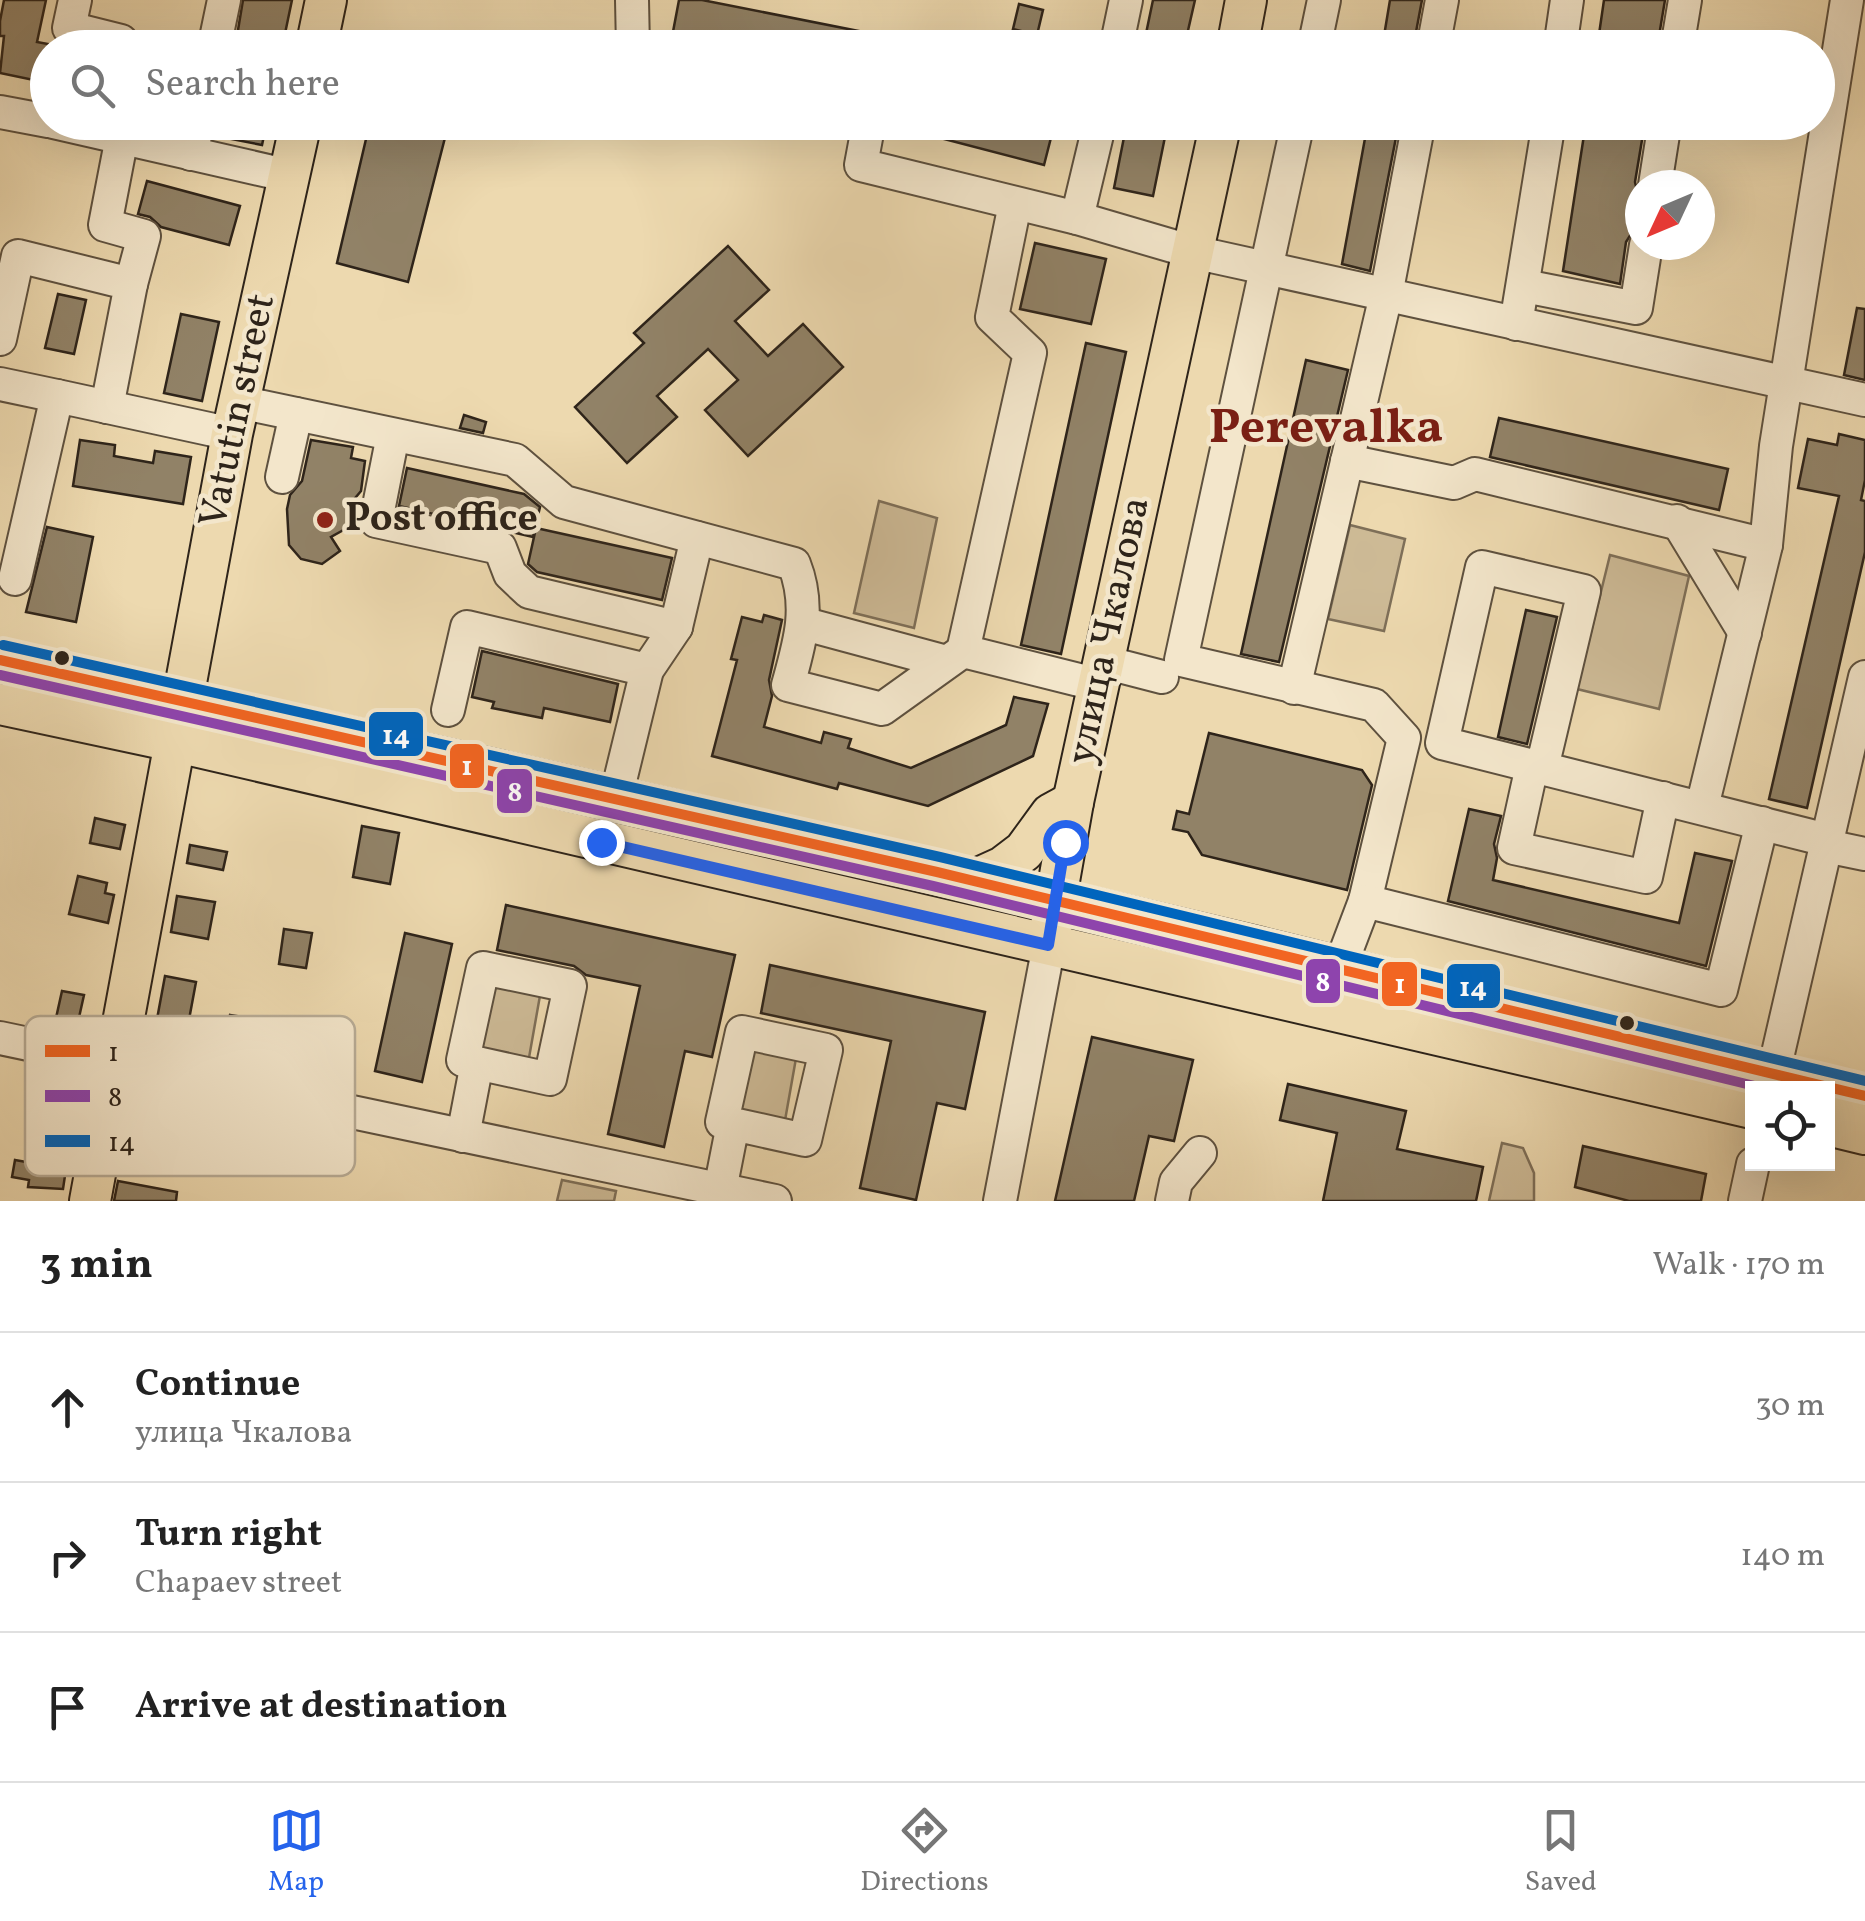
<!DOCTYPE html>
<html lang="en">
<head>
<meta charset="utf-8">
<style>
	body { margin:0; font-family:Vollkorn,serif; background:#f6f6f6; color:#222 }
	.controls { position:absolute; right:30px; bottom:30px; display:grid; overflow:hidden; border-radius:0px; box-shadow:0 10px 40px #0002 }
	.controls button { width:90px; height:90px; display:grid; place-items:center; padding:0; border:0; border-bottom:2px solid #e0e0e0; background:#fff; color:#222; font:50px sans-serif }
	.compass { position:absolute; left:1625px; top:170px; width:90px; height:90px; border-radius:50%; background:#fff; box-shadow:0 10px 40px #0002; rotate:226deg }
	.stop { position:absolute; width:30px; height:30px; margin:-22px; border:8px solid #2563eb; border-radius:50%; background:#fff }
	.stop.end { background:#2563eb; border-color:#fff; box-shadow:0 2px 10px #0008 }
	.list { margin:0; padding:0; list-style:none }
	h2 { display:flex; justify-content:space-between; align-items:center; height:130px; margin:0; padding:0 40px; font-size:42px }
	h2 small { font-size:32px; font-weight:400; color:#767676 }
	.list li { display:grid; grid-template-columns:65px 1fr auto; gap:30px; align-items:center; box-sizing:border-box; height:150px; padding:0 40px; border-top:2px solid #e0e0e0 }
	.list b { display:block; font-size:38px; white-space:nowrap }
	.list p { margin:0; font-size:32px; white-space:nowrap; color:#767676 }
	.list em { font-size:32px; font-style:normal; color:#767676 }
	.icon { flex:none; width:55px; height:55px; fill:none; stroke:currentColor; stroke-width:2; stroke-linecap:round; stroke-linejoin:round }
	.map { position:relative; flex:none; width:1865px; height:1201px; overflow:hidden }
	.search { position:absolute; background:#fff; box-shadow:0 10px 40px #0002; left:30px; right:30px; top:30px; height:110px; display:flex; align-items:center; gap:25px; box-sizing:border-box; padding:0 35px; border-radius:55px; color:#767676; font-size:38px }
	.sheet { height:580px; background:#fff }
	nav { display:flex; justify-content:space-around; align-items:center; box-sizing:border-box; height:140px; border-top:2px solid #e0e0e0; background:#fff; font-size:28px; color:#767676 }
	nav a { display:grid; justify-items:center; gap:5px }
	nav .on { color:#2563eb }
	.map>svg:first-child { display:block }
	.green { fill:#cdba96; stroke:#7e6f58; stroke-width:2.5 }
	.building { fill:#918267; stroke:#2e241a; stroke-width:2.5 }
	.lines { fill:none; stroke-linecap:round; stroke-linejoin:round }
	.minor-casing { stroke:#5e513f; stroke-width:36 }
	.major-casing { stroke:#2e241a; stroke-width:44 }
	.minor { stroke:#f3e6cb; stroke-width:32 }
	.major { stroke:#edd9af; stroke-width:40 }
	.bus-1-casing { stroke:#f3e6cb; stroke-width:18 }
	.bus-2-casing { stroke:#f3e6cb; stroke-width:18 }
	.bus-3-casing { stroke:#f3e6cb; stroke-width:18 }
	.bus-1 { stroke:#f26522; stroke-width:10 }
	.bus-2 { stroke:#8e44ad; stroke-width:10 }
	.bus-3 { stroke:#0065bd; stroke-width:10 }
	.route { stroke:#2563eb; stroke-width:12 }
	.poi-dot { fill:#8f2418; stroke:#f3e6cb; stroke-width:4 }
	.bus-dot { fill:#2e241a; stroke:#f3e6cb; stroke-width:4 }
	.labels { text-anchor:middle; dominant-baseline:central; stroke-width:9; stroke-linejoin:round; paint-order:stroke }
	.street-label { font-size:40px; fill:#2e241a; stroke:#f3e6cb }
	.poi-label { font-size:40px; font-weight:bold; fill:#2e241a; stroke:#f3e6cb; text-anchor:start }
	.district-label { font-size:50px; font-weight:bold; fill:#7a1f14; stroke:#f3e6cb }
	.key { fill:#f3e6cb; stroke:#b8ac96; stroke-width:2.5 }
	.key-label { font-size:28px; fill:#2e241a }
	.line-badge { stroke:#f3e6cb; stroke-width:4 }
	.badge-label { font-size:28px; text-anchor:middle; font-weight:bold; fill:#fff }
</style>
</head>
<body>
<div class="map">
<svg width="1865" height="1201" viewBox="0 0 1865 1201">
	<rect width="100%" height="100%" fill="#edd9af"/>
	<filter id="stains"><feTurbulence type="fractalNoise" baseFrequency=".002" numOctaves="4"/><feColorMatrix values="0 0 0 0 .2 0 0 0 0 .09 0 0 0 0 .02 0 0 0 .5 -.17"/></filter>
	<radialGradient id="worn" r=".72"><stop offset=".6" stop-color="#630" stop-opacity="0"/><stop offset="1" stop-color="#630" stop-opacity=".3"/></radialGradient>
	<g class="green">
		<path d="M879 501 937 518 914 628 854 613Z"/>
		<path d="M1350 525 1405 539 1384 631 1328 619Z"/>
		<path d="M1610 555 1689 576 1659 709 1577 689Z"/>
		<path d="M509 982 541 990 527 1069 492 1061 479 1045 491 989Z"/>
		<path d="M747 1046 798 1047 784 1126 749 1118 735 1103Z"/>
		<path d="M1502 1143 1523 1148 1534 1173V1201H1489Z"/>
		<path d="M562 1180 616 1191 614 1201H557Z"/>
	</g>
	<g class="building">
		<path d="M4 0H46L37 42 48 44V83L0 73 4 36H0V21Z"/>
		<path d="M243 0H292L282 48H235Z"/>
		<path d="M679 0H702L899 39 898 48H724L672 37Z"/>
		<path d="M1153 0H1195L1184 48H1143Z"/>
		<path d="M1390 0H1422L1413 48H1382Z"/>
		<path d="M1604 0H1665L1657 48H1597Z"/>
		<path d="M1019 4 1043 10 1037 35 1013 29Z"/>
		<path d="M218 122H267L262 145 216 136Z"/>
		<path d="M370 122H449L408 282 337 263Z"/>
		<path d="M903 122H1055L1044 165 902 128Z"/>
		<path d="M1127 122H1168L1153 196 1114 188Z"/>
		<path d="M1368 122H1399L1370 271 1342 264Z"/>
		<path d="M1586 122H1645L1635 182 1638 195 1633 231 1626 242 1620 284 1563 271Z"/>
		<path d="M147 181 240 206 229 245 161 227 150 217 138 214Z"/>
		<path d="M1035 243 1106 259 1091 324 1020 309Z"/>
		<path d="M728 246 769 290 735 321 768 356 803 324 843 367 748 456 705 410 738 380 708 349 657 396 677 417 627 463 575 407 644 343 634 333Z"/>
		<path d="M58 294 86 300 74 354 45 348Z"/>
		<path d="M1857 308 1865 309V380L1844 375Z"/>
		<path d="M181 314 219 322 202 401 164 393Z"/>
		<path d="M1086 343 1126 352 1061 654 1021 645Z"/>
		<path d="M1306 360 1348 370 1279 662 1241 654Z"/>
		<path d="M464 415 486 422 483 433 460 428Z"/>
		<path d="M1499 418 1728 469 1719 510 1490 457Z"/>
		<path d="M1839 434 1865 440V480L1861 500 1865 501V552L1807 808 1769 799 1839 496 1798 488 1808 439 1837 445Z"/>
		<path d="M80 440 115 445 114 456 153 463 155 451 191 457 183 504 73 486Z"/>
		<path d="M311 440 353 447 351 458 365 461 361 491 351 503 347 528 331 537 340 551 322 564 301 559 289 545 287 509 290 495 302 481Z"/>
		<path d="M407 468 524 494 540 507 533 537 399 506Z"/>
		<path d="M47 527 93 537 76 622 26 612Z"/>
		<path d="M536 528 672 558 662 600 537 572 528 564Z"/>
		<path d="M1526 610 1557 617 1527 744 1498 737Z"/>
		<path d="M764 615 782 620 769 680 772 696 764 727 821 743 824 732 851 739 848 748 911 768 1006 725 1014 697 1048 704 1033 756 928 806 839 783 837 789 712 756 737 660 731 659 742 617 762 622Z"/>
		<path d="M482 651 618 684 610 722 544 708 542 718 492 708 494 702 472 697Z"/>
		<path d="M1209 733 1362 770 1372 785 1347 890 1202 855 1188 832 1173 829 1177 811 1189 814Z"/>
		<path d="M1469 809 1501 816 1494 844 1497 858 1493 880 1679 923 1695 853 1732 861 1706 966 1448 901Z"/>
		<path d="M95 818 125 825 120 849 90 843Z"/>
		<path d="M362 826 399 833 390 884 353 877Z"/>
		<path d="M190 845 227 852 223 870 187 863Z"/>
		<path d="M78 876 107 883 105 893 114 895 108 923 69 914Z"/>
		<path d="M177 896 215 902 208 939 171 932Z"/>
		<path d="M506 905 735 955 712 1057 685 1051 664 1147 608 1134 640 986 586 975 574 966 497 950Z"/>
		<path d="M284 929 312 933 306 968 279 964Z"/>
		<path d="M405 933 452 944 422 1082 375 1071Z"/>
		<path d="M770 965 985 1012 965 1109 937 1103 916 1200 860 1188 891 1041 761 1013Z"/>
		<path d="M165 976 196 982 183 1052 152 1046Z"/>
		<path d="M62 991 84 995 78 1022 56 1018Z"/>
		<path d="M230 1015 275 1022 268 1059 223 1050Z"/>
		<path d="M1092 1037 1193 1060 1174 1141 1149 1136 1134 1201H1055Z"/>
		<path d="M1288 1084 1406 1111 1397 1149 1483 1167 1476 1201H1323L1337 1133 1280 1120Z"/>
		<path d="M1583 1146 1706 1174 1701 1201H1629L1575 1187Z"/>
		<path d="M15 1160 66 1169 63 1189 28 1187 29 1180 12 1177Z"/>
		<path d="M118 1181 177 1192 176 1201H114Z"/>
	</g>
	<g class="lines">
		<defs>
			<g id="minor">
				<path d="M75 0 69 28 121 41"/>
				<path d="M632 0 633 48"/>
				<path d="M214 48 224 0"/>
				<path d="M1116 48 1126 0"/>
				<path d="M1314 48 1324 0"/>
				<path d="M1433 48 1442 0"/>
				<path d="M1560 48 1567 0"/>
				<path d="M1677 48 1685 0"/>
				<path d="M0 112 48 121"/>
				<path d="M53 122 290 176"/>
				<path d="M869 122 861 165 1077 218 1193 252 1865 400"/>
				<path d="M1298 122 1181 660 1374 705 1404 738 1365 901"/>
				<path d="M122 137 105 225 144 236 131 284"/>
				<path d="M191 154 198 122"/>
				<path d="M1655 185 1665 122"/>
				<path d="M1077 218 1100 122"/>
				<path d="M1524 286 1636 308 1646 245"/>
				<path d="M1516 324 1549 122"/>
				<path d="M0 339 18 256 131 284 107 407"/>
				<path d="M0 384 57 396"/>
				<path d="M239 402 515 460 564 502 794 564C811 607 800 642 788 685L882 709 963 651 1099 685"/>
				<path d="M393 435 376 521 500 548 510 574 529 592 676 627"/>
				<path d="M1347 461 1454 483 1475 474 1766 545 1702 807"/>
				<path d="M282 477 296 414"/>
				<path d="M1677 521 1745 633"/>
				<path d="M1766 545 1776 446 1847 0"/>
				<path d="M15 579 57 396 232 434"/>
				<path d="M805 624 946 662"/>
				<path d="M963 651 1030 353 992 317 1015 204"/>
				<path d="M1104 662 1162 677"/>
				<path d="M1294 688 1386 295 1419 122"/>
				<path d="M448 710 467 627 647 670"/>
				<path d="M1532 766 1514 848 1646 877 1663 798"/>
				<path d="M1542 768 1584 591 1482 567 1442 743 1827 840"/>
				<path d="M616 797 647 670 676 627 697 538"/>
				<path d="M1826 846 1865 854"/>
				<path d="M1340 967 1365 901 1721 990 1762 823"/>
				<path d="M483 968 570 986 550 1079 463 1060Z"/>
				<path d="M0 1038 775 1201"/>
				<path d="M1770 1088 1865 677"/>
				<path d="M463 1136 477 1063"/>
				<path d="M720 1190 733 1124 805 1140 826 1050 742 1032 722 1122 733 1124"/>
				<path d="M1000 1201 1049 945"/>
				<path d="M1172 1201 1176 1182 1200 1153"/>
				<path d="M1745 1201 1753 1164"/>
			</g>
			<g id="major">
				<path d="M316 48 326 0"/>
				<path d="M1237 48 1246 0"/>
				<path d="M0 660C417 751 833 846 1248 945 1454 994 1658 1052 1865 1096"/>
				<path d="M0 704 173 741 1752 1108"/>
				<path d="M970 882 1003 867 1024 851 1051 814 1073 802"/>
				<path d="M1051 926 1073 802 1221 122"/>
				<path d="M1828 1125 1865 1134"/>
				<path d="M90 1201 232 434 301 122"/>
			</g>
		</defs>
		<use href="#minor" class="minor-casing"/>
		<use href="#major" class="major-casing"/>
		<use href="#minor" class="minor"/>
		<use href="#major" class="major"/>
		<defs>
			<path id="bus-1" d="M0 660 937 872 1865 1096"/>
			<path id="bus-2" d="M0 675 933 886 1763 1088"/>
			<path id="bus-3" d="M3 645 940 857 1865 1081"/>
		</defs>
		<use href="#bus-1" class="bus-1-casing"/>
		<use href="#bus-2" class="bus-2-casing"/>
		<use href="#bus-3" class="bus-3-casing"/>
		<use href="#bus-1" class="bus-1"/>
		<use href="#bus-2" class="bus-2"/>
		<use href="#bus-3" class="bus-3"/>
	</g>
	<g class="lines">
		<path class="route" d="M601 842 1048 945 1065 842"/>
	</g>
	<circle class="poi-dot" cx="325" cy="520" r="10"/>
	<g class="bus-dot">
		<circle cx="62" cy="658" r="9"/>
		<circle cx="1627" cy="1023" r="9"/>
	</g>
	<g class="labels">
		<g class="street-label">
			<text transform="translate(239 411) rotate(-78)">Vatutin street</text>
			<text transform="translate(1110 631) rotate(-78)">улица Чкалова</text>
		</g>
		<g class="poi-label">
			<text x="345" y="520">Post office</text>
		</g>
		<g class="district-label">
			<text x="1326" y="429">Perevalka</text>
		</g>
	</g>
	<rect x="25" y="1016" width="330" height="160" rx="15" class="key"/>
	<rect x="45" y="1045" width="45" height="12" fill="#f26522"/>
	<rect x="45" y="1090" width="45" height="12" fill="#8e44ad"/>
	<rect x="45" y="1135" width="45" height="12" fill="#0065bd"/>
	<g class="key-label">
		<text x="108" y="1061">1</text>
		<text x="108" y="1106">8</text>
		<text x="108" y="1151">14</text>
	</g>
	<g class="line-badge">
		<rect x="367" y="710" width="58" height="48" rx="10" fill="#0065bd"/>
		<rect x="448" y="742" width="38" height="48" rx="10" fill="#f26522"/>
		<rect x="495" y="767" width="39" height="48" rx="10" fill="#8e44ad"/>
		<rect x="1304" y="957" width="38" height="48" rx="10" fill="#8e44ad"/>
		<rect x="1380" y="960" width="39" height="48" rx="10" fill="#f26522"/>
		<rect x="1445" y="962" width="57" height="48" rx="10" fill="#0065bd"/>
	</g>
	<g class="badge-label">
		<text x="396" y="744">14</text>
		<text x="467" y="775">1</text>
		<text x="515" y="801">8</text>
		<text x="1323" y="991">8</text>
		<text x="1400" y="993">1</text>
		<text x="1473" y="996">14</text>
	</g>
	<rect width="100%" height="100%" filter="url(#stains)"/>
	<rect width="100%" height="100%" fill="url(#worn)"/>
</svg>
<div class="controls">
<button><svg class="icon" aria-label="locate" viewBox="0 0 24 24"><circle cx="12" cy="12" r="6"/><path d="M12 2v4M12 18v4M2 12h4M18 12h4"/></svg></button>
</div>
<svg class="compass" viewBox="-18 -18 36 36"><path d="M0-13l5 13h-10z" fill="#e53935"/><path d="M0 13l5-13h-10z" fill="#767676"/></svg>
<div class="stop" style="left:1065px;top:842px"></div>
<div class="stop end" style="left:601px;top:842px"></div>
<div class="search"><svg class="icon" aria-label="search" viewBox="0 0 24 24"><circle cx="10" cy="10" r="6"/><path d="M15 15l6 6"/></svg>Search here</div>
</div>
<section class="sheet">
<h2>3 min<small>Walk · 170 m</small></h2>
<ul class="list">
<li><svg class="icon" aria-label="ahead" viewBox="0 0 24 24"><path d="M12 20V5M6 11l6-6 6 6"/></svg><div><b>Continue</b><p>улица Чкалова</p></div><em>30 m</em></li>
<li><svg class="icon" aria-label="right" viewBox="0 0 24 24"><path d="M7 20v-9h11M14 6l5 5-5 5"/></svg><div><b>Turn right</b><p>Chapaev street</p></div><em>140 m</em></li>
<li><svg class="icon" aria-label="arrive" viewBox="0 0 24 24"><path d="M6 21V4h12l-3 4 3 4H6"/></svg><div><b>Arrive at destination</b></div></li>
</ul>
</section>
<nav>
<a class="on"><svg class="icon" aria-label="map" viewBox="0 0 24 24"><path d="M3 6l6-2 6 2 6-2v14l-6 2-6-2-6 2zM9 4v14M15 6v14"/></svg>Map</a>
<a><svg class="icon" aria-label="directions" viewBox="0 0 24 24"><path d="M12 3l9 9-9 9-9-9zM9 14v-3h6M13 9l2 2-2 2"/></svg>Directions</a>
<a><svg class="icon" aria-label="saved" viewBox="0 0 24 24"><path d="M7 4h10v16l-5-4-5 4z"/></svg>Saved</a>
</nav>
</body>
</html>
